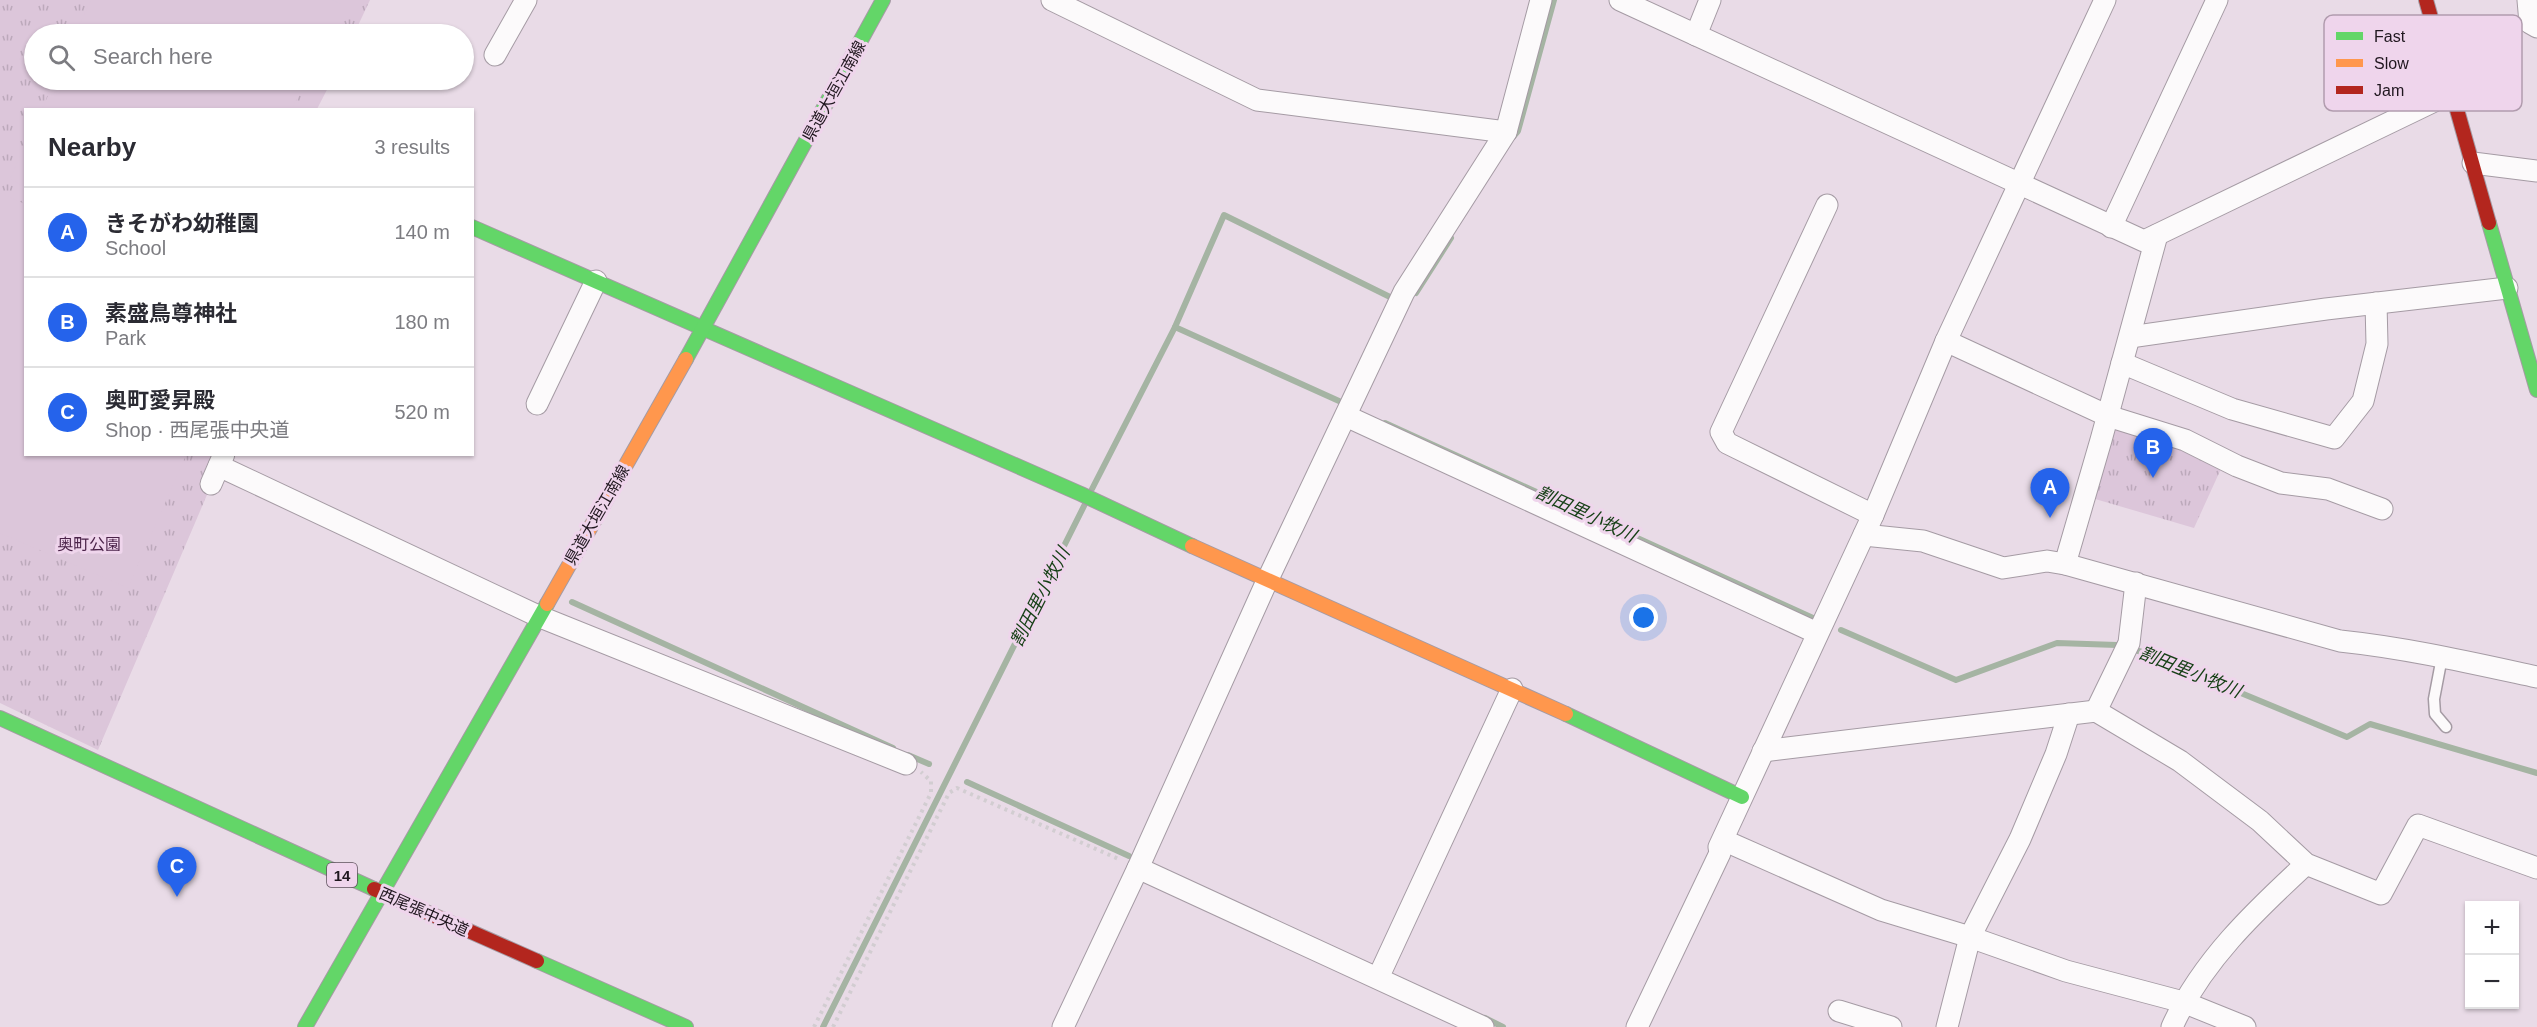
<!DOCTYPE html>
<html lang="en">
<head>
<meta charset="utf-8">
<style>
	body { margin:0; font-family:Arial,"Noto Sans JP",sans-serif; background:#f7f7f7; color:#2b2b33 }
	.controls { position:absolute; right:18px; bottom:18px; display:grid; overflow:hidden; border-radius:0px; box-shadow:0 2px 4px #0004 }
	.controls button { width:54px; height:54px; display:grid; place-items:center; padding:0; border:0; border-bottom:2px solid #e1e1e2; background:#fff; color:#2b2b33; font:30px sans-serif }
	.you { position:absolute; left:1644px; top:618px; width:21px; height:21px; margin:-15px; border:4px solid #fff; border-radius:50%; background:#1a73e8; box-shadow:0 0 0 9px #1a73e833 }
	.badge { display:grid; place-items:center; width:39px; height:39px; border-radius:50%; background:#2563eb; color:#fff; font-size:20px; font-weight:700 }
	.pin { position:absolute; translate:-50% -50px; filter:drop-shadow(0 2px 3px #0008) }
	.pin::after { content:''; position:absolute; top:32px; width:21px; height:18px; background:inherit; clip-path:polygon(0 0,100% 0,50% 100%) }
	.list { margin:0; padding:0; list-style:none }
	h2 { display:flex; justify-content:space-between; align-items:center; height:78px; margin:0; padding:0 24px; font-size:26px }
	h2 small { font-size:20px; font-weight:400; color:#7c7c81 }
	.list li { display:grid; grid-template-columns:39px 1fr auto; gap:18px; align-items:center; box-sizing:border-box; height:90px; padding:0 24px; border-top:2px solid #e1e1e2 }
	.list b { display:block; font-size:22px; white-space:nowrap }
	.list p { margin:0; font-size:20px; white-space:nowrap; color:#7c7c81 }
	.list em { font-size:20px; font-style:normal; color:#7c7c81 }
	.icon { flex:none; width:33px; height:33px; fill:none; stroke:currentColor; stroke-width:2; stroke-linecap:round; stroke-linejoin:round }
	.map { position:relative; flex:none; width:2537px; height:1027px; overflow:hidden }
	.search { position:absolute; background:#fff; box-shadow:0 2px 4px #0004; left:24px; top:24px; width:450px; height:66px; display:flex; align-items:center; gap:15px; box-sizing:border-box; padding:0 21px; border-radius:33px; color:#7c7c81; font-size:22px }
	.panel { position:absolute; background:#fff; box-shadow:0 2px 4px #0004; left:24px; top:108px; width:450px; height:348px; border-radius:0px }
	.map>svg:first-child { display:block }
	.park { fill:url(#park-tufts) }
	.pitch { fill:#dcc6da }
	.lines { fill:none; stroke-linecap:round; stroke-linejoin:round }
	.stream { stroke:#a5b4a3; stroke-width:6 }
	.lane-casing { stroke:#a59ba4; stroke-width:13 }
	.street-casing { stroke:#a59ba4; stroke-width:23 }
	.fast-casing { stroke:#a59ba4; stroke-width:16 }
	.slow-casing { stroke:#a59ba4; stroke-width:16 }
	.jam-casing { stroke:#a59ba4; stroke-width:16 }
	.path { stroke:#d2cdd1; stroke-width:4; stroke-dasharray:3 4.5; stroke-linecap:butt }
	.lane { stroke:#fcfafb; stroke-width:10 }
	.street { stroke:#fcfafb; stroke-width:21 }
	.fast { stroke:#63d668; stroke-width:14 }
	.slow { stroke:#ff974d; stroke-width:14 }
	.jam { stroke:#b3261e; stroke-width:14 }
	.labels { text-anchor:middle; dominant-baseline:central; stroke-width:6; stroke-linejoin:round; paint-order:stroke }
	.shield { fill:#efd5ec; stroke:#5e505c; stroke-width:1.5 }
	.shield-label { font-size:15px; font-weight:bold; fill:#20171f }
	.street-label { font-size:16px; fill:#20171f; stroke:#efd5ec }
	.park-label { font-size:16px; fill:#4b2349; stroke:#efd5ec }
	.water-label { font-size:18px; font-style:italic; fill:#153f15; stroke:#efd5ec }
	.key { fill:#efd5ec; stroke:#b19cae; stroke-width:1.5 }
	.key-label { font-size:16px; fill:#20171f }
</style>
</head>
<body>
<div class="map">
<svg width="2537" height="1027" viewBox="0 0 2537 1027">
	<defs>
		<pattern id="park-tufts" width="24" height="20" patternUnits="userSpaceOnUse" patternTransform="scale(1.5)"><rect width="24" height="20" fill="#dcc6da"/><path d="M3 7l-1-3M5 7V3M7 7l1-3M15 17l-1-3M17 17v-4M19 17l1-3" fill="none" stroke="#bca9bb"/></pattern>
	</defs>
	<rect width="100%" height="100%" fill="#e9dbe7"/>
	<g class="park">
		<path d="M0 0H370L354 34H34V80H332L317 109 26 110V454L224 455 98 750 0 703Z"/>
		<path d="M2108 416 2225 460 2194 528 2085 496Z"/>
	</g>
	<g class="pitch">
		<path d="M91 0H332L341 4 326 34H75Z"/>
		<path d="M55 80H306L292 109H42Z"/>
		<path d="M25 145V187L10 179Z"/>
		<path d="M0 193 25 204 26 454 186 455 128 588 0 533Z"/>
	</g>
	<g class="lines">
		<g class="stream">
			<path d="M1513 137 1518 131 1554 0"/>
			<path d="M1416 293 1451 238"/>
			<path d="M1175 327 1224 215 1390 297"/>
			<path d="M1385 423 1813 618"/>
			<path d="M1092 489 1175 327 1339 401"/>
			<path d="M572 602 893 748"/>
			<path d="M1841 630 1956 680 2057 643 2117 645 2142 652 2347 737 2370 724 2537 773"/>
			<path d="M908 755 929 764"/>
			<path d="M967 782 1129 856"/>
			<path d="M1485 1018 1503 1027"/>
			<path d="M823 1027 1085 504"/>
		</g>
		<defs>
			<path id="lane" d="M2442 657 2434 699 2435 714 2446 727"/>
			<g id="street">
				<path d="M1052 0 1257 100 1506 132"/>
				<path d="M1620 0 2144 241 2451 93"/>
				<path d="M2528 0 2530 23 2537 27"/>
				<path d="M1696 35 1710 0"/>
				<path d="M495 55 526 0"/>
				<path d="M2473 163 2537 171"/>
				<path d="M1827 205 1721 432 1727 443 1873 515"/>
				<path d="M2111 227 2217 0"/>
				<path d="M2130 337 2326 309 2507 288"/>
				<path d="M1946 341 2108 416 2185 440 2237 466 2281 483 2328 489 2382 509"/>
				<path d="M2122 363 2232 409 2334 438 2363 401 2377 344 2376 303"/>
				<path d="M537 404 596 281"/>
				<path d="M1346 416 1817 633"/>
				<path d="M219 466 538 616 906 764"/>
				<path d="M211 484 224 454"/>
				<path d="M1864 535 1923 541 2003 568 2047 561 2065 564 2340 641C2407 648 2472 663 2537 677"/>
				<path d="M2065 564 2101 440 2157 235"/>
				<path d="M2096 711 2129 643 2136 583"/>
				<path d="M1763 751 2096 711 2180 761 2260 821 2306 864 2381 894 2418 825 2537 868"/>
				<path d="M1723 840 1881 910 1970 937 2066 971 2183 1002 2245 1027"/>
				<path d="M1138 868 1483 1027"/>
				<path d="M1378 978 1512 689"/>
				<path d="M1839 1011 1891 1027"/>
				<path d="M1063 1027 1138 868 1267 581 1404 292 1506 132 1541 0"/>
				<path d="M1637 1027 1720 853 1719 847 1873 515 1946 341 2105 0"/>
				<path d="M1947 1027 1970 937 2020 839 2056 754 2069 714"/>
				<path d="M2172 1027C2201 962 2255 911 2306 864"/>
			</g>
			<g id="fast">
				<path d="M2489 223 2537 390"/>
				<path d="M472 227 1081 494 1192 546"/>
				<path d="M686 359 883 0"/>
				<path d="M1566 714 1742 797"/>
				<path d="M0 718 374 889"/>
				<path d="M537 961 686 1027"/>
				<path d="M305 1027 547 604"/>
			</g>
			<g id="slow">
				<path d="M1192 546 1566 714"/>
				<path d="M547 604 686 359"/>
			</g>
			<g id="jam">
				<path d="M2426 0 2489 223"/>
				<path d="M374 889 537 961"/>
			</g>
		</defs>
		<use href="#lane" class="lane-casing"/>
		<use href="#street" class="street-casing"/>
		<use href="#fast" class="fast-casing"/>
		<use href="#slow" class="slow-casing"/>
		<use href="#jam" class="jam-casing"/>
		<g class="path">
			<path d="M814 1027 931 793V781L921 772"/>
			<path d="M833 1027 949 793 957 788 1121 860"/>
		</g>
		<use href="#lane" class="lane"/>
		<use href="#street" class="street"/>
		<use href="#fast" class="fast"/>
		<use href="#slow" class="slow"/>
		<use href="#jam" class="jam"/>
	</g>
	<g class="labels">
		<rect class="shield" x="327" y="863" width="30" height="24" rx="4.5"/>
		<g class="shield-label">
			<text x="342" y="875">14</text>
		</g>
		<g class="street-label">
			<text transform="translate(834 91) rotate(-61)">県道大垣江南線</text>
			<text transform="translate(597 515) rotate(-60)">県道大垣江南線</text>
			<text transform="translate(424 912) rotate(24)">西尾張中央道</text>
		</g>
		<g class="park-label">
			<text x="89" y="544">奥町公園</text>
		</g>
		<g class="water-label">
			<text transform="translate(1586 514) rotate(25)">割田里小牧川</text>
			<text transform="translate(1040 597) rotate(-63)">割田里小牧川</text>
			<text transform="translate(2190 672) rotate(22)">割田里小牧川</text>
		</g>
	</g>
	<rect x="2324" y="15" width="198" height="96" rx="9" class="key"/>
	<rect x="2336" y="32" width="27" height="8" fill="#63d668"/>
	<rect x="2336" y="59" width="27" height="8" fill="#ff974d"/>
	<rect x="2336" y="86" width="27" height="8" fill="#b3261e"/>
	<g class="key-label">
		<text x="2374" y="42">Fast</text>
		<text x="2374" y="69">Slow</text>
		<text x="2374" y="96">Jam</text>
	</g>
</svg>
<div class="controls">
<button>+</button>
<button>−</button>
</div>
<div class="you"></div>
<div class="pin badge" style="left:2050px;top:518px">A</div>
<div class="pin badge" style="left:2153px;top:478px">B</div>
<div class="pin badge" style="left:177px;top:897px">C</div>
<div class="search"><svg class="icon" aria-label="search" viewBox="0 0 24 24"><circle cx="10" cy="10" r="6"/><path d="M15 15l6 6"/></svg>Search here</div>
<section class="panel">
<h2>Nearby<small>3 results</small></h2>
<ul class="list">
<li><span class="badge">A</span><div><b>きそがわ幼稚園</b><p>School</p></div><em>140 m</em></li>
<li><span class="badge">B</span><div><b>素盛鳥尊神社</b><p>Park</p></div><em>180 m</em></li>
<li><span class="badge">C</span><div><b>奥町愛昇殿</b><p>Shop · 西尾張中央道</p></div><em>520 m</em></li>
</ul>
</section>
</div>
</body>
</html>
